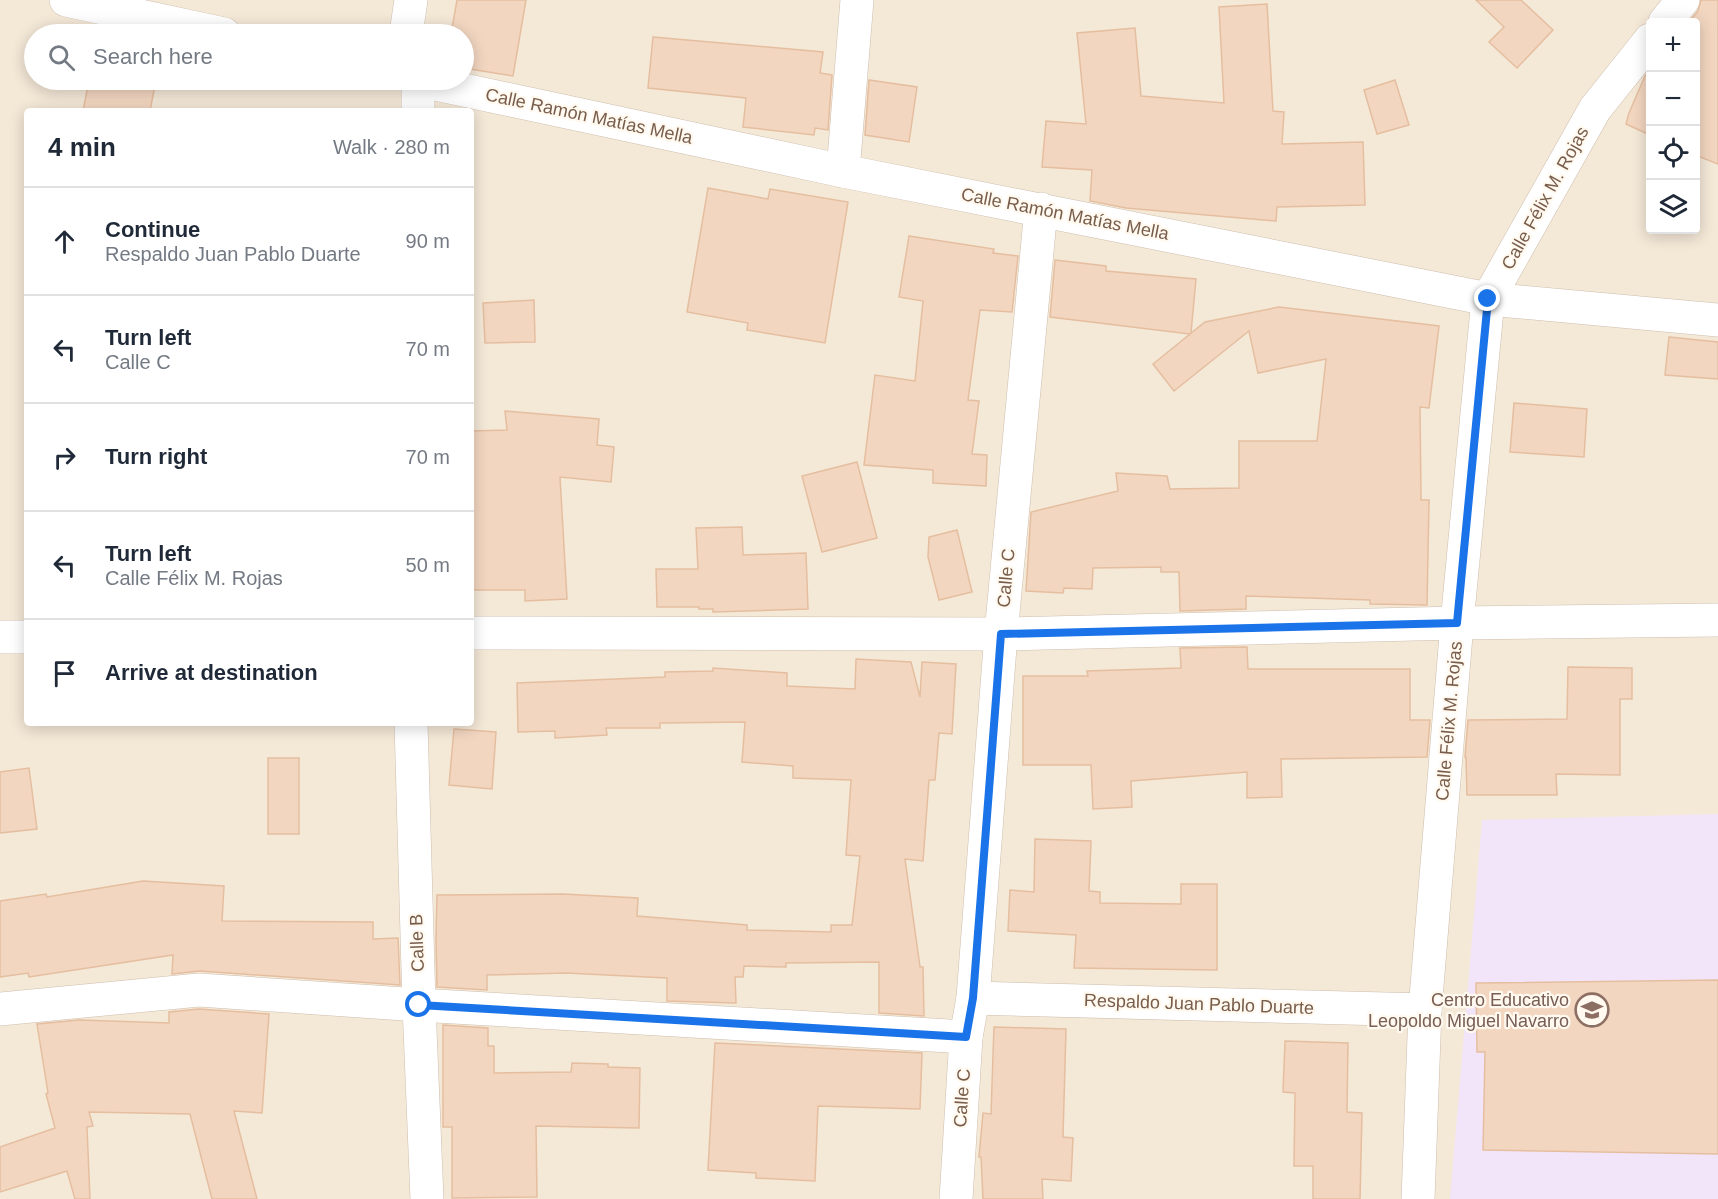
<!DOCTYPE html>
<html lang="en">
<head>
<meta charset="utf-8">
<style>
	body { margin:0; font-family:Arial,sans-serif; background:#f6f6f7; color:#1f2937 }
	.controls { position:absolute; right:18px; top:18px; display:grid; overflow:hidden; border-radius:6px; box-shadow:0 3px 15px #0003 }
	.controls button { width:54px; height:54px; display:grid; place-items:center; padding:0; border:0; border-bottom:2px solid #e0e1e3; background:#fff; color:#1f2937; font:30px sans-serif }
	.stop { position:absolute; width:18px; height:18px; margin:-14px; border:4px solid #1a73e8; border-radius:50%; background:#fff }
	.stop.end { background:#1a73e8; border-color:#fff; box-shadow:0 2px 6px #0008 }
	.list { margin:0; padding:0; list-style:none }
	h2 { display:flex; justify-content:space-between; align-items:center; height:78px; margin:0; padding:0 24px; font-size:26px }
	h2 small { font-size:20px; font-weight:400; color:#747a83 }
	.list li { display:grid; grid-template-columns:39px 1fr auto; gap:18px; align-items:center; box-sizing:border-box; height:108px; padding:0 24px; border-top:2px solid #e0e1e3 }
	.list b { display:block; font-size:22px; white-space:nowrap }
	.list p { margin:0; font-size:20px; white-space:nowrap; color:#747a83 }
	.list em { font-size:20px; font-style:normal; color:#747a83 }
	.icon { flex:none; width:33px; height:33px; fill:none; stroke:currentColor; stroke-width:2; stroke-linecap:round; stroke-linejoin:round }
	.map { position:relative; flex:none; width:1718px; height:1199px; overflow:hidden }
	.search { position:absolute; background:#fff; box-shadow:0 3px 15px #0003; left:24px; top:24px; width:450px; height:66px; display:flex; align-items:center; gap:15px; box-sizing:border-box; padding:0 21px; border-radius:33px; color:#747a83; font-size:22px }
	.panel { position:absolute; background:#fff; box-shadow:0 3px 15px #0003; left:24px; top:108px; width:450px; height:618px; border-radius:6px }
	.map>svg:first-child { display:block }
	.residential { fill:#f4e8d7; fill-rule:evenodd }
	.education { fill:#f3e5f9 }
	.building { fill:#f2d6c0; stroke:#e5bea0; stroke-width:1.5 }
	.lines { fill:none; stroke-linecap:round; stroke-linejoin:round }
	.minor-casing { stroke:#cfbeae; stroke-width:34 }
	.minor { stroke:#fff; stroke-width:33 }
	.route { stroke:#1a73e8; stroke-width:8 }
	.labels { text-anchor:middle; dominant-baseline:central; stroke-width:4.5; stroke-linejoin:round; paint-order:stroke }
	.street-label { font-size:18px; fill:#785d4c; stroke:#fff9ef }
	.education-label { font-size:18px; fill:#785e54; stroke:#fff9ef; text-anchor:end }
</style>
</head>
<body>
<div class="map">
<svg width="1718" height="1199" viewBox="0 0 1718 1199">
	<rect width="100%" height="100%" fill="#fdf6e9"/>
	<path class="residential" d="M0 0H1718V1199H0ZM1650 22H1696V230H1650ZM34 34H464V80H34ZM27 111H471V723H27Z"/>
	<path class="education" d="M1718 814V1199H1450L1482 820Z"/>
	<g class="building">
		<path d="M457 0H526L513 76 464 68V34H451Z"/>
		<path d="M1476 0H1521L1553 30 1517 68 1489 42 1504 27Z"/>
		<path d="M1701 0H1718V164L1695 155V22H1689L1698 11Z"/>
		<path d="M1267 4 1273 111 1284 112 1282 144 1363 142 1365 205 1277 207 1276 221 1126 208 1090 201 1092 170 1042 167 1046 121 1086 124 1077 33 1135 28 1141 96 1224 103 1219 7Z"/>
		<path d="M653 37 823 52 820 73 832 75 828 130 815 128 814 135 743 127 746 98 648 88Z"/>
		<path d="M1650 69V135L1626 124 1629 113 1645 76Z"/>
		<path d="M89 80H156L150 111H83Z"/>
		<path d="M869 80 917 87 909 142 865 135Z"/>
		<path d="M1395 80 1409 125 1377 134 1364 90Z"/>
		<path d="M708 188 768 199 770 189 848 202 825 343 747 330 748 323 687 312Z"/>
		<path d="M909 236 994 249 993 253 1018 256 1012 312 980 310 968 400 979 401 972 454 987 455 986 486 933 483V470L864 465 875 375 915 381 923 301 899 297Z"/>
		<path d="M1055 260 1106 266V271L1196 279 1191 333 1205 322 1279 307 1439 326 1429 408 1420 407 1421 500H1429L1427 605 1370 604V600L1246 596V609L1180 611 1179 572H1161V567L1093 568 1092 589 1064 588 1063 593 1026 591 1031 512 1118 491 1116 473 1167 476 1170 489 1239 488V441H1317L1326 359 1258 373 1249 331 1174 391 1153 364 1190 334 1050 317Z"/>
		<path d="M534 300 535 342 485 343 483 303Z"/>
		<path d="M1669 337 1718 342V379L1665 375Z"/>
		<path d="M1514 403 1587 409 1584 457 1510 452Z"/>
		<path d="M505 411 599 419 597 445 614 447 611 482 560 477 567 599 525 601V590H471V431L507 430Z"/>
		<path d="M857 462 877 538 822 552 802 476Z"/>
		<path d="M742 527 743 555 806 553 808 609 713 612V609H699V607H657L656 569H698L696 528Z"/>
		<path d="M957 530 972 592 939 600 928 557 929 537Z"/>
		<path d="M1247 647 1248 669H1410V720H1430L1427 757 1281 759 1282 797 1247 798V772L1131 781 1132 807 1093 809 1091 765H1023V676H1088L1087 671 1181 668 1180 648Z"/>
		<path d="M856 659 911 662 920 697 922 662 956 664 952 734 939 733 935 780H929L923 861 905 859 920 967H923L924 1016 879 1013V962L786 963V967L744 966 743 977H735L736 1003 667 1001V978L566 973 487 975V990L437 987 436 938 437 895 563 894 638 898 637 916 747 925V930L831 932V925H852L860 856 846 855 851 780 793 778V766L742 762 745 722 660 723V728H606L607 735 555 738V731L518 732 517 683 665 677V672L713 671V668L787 673V686L855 689Z"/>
		<path d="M1568 667 1632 668V699H1620V775L1556 774 1557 795H1467L1466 757H1465L1468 720 1567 719Z"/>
		<path d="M454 729 496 732 492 789 449 785Z"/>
		<rect x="268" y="758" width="31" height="76"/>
		<path d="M29 768 37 829 0 833V772Z"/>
		<path d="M1035 839 1091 841 1089 891 1100 892V903L1181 904V884H1217V970L1074 968 1076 935 1008 931 1010 890 1034 892Z"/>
		<path d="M143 881 224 886 222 921 373 922V939L398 938 400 985 200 971 172 974 173 955 29 977 28 973 0 977V901L46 894 47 897Z"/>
		<path d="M1718 980V1154L1483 1150 1485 1052H1477L1476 983Z"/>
		<path d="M199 1009 269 1014 262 1113 234 1111 257 1199H212L190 1114 89 1112 93 1126 87 1127 90 1199H75L67 1171 0 1192V1147L55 1128 46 1094 48 1093 37 1024 79 1020 169 1023V1012Z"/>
		<path d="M443 1025 488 1028V1046H494V1073L571 1072 572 1063 608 1064V1067L640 1068 639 1128 536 1126 537 1197 452 1198V1127H443Z"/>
		<path d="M994 1027 1066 1029 1063 1137 1073 1138 1071 1181 1042 1179 1043 1199H983L981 1157H979L983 1113 991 1114Z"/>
		<path d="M1285 1041 1348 1043 1347 1112 1362 1113 1360 1199H1313V1166H1294L1295 1093 1283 1092Z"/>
		<path d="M715 1043 922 1053 920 1109 818 1106 815 1181 756 1178V1173L708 1170Z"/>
	</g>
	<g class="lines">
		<defs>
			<g id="minor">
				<path d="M66 0 224 34"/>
				<path d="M1665 22 1683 0"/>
				<path d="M406 34 411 0"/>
				<path d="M417 80 843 171 1488 299 1718 320"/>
				<path d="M418 111V80"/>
				<path d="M843 171 857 0"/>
				<path d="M471 633 1001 634 1457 623 1718 620"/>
				<path d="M0 637H27"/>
				<path d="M411 723 419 1005 427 1199"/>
				<path d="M973 998 1425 1010"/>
				<path d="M0 1009 199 990 419 1005 966 1037"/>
				<path d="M956 1199 966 1037 973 998 1001 634 1041 209"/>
				<path d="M1418 1199 1425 1010 1457 623 1488 299 1595 109 1650 40"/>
			</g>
		</defs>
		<use href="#minor" class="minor-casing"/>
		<use href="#minor" class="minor"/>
	</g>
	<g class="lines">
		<path class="route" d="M419 1005 966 1037 973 998 1001 634 1457 623 1488 299"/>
	</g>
	<defs>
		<symbol id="school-ring" viewBox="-11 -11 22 22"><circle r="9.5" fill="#fff9ef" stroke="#8d6e63" stroke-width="1.5"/><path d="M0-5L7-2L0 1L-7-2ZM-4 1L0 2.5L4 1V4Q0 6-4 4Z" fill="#8d6e63"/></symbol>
	</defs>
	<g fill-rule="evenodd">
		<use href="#school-ring" x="1573" y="991" width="38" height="38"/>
	</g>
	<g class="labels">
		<g class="street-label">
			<text transform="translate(589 116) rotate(12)">Calle Ramón Matías Mella</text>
			<text transform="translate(1545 198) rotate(-61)">Calle Félix M. Rojas</text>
			<text transform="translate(1065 214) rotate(11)">Calle Ramón Matías Mella</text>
			<text transform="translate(1006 578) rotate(-85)">Calle C</text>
			<text transform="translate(1449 721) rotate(-85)">Calle Félix M. Rojas</text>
			<text transform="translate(417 943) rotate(-92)">Calle B</text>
			<text transform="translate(1199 1004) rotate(2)">Respaldo Juan Pablo Duarte</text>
			<text transform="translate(962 1098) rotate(-86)">Calle C</text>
		</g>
		<g class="education-label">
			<text x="1569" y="1000">Centro Educativo<tspan x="1569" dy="21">Leopoldo Miguel Navarro</tspan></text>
		</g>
	</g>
</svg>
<div class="controls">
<button>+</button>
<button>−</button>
<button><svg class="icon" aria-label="locate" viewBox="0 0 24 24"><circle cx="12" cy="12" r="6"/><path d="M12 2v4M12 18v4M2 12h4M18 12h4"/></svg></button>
<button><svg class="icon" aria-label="layers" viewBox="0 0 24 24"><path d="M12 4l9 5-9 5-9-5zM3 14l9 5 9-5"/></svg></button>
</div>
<div class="stop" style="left:419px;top:1005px"></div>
<div class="stop end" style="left:1488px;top:299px"></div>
<div class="search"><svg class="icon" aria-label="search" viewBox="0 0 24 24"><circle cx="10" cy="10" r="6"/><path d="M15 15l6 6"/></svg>Search here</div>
<section class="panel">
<h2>4 min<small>Walk · 280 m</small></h2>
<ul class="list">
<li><svg class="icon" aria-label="ahead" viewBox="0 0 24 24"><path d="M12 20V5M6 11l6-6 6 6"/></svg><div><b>Continue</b><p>Respaldo Juan Pablo Duarte</p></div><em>90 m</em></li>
<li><svg class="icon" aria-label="left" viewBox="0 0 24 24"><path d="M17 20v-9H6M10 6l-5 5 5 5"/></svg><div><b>Turn left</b><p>Calle C</p></div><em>70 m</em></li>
<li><svg class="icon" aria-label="right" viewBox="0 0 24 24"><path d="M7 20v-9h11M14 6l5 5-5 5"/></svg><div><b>Turn right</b></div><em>70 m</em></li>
<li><svg class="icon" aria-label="left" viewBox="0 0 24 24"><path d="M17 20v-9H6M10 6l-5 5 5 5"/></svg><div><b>Turn left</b><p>Calle Félix M. Rojas</p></div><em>50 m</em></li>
<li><svg class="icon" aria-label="arrive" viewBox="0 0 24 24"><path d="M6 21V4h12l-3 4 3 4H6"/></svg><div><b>Arrive at destination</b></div></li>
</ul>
</section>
</div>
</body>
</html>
